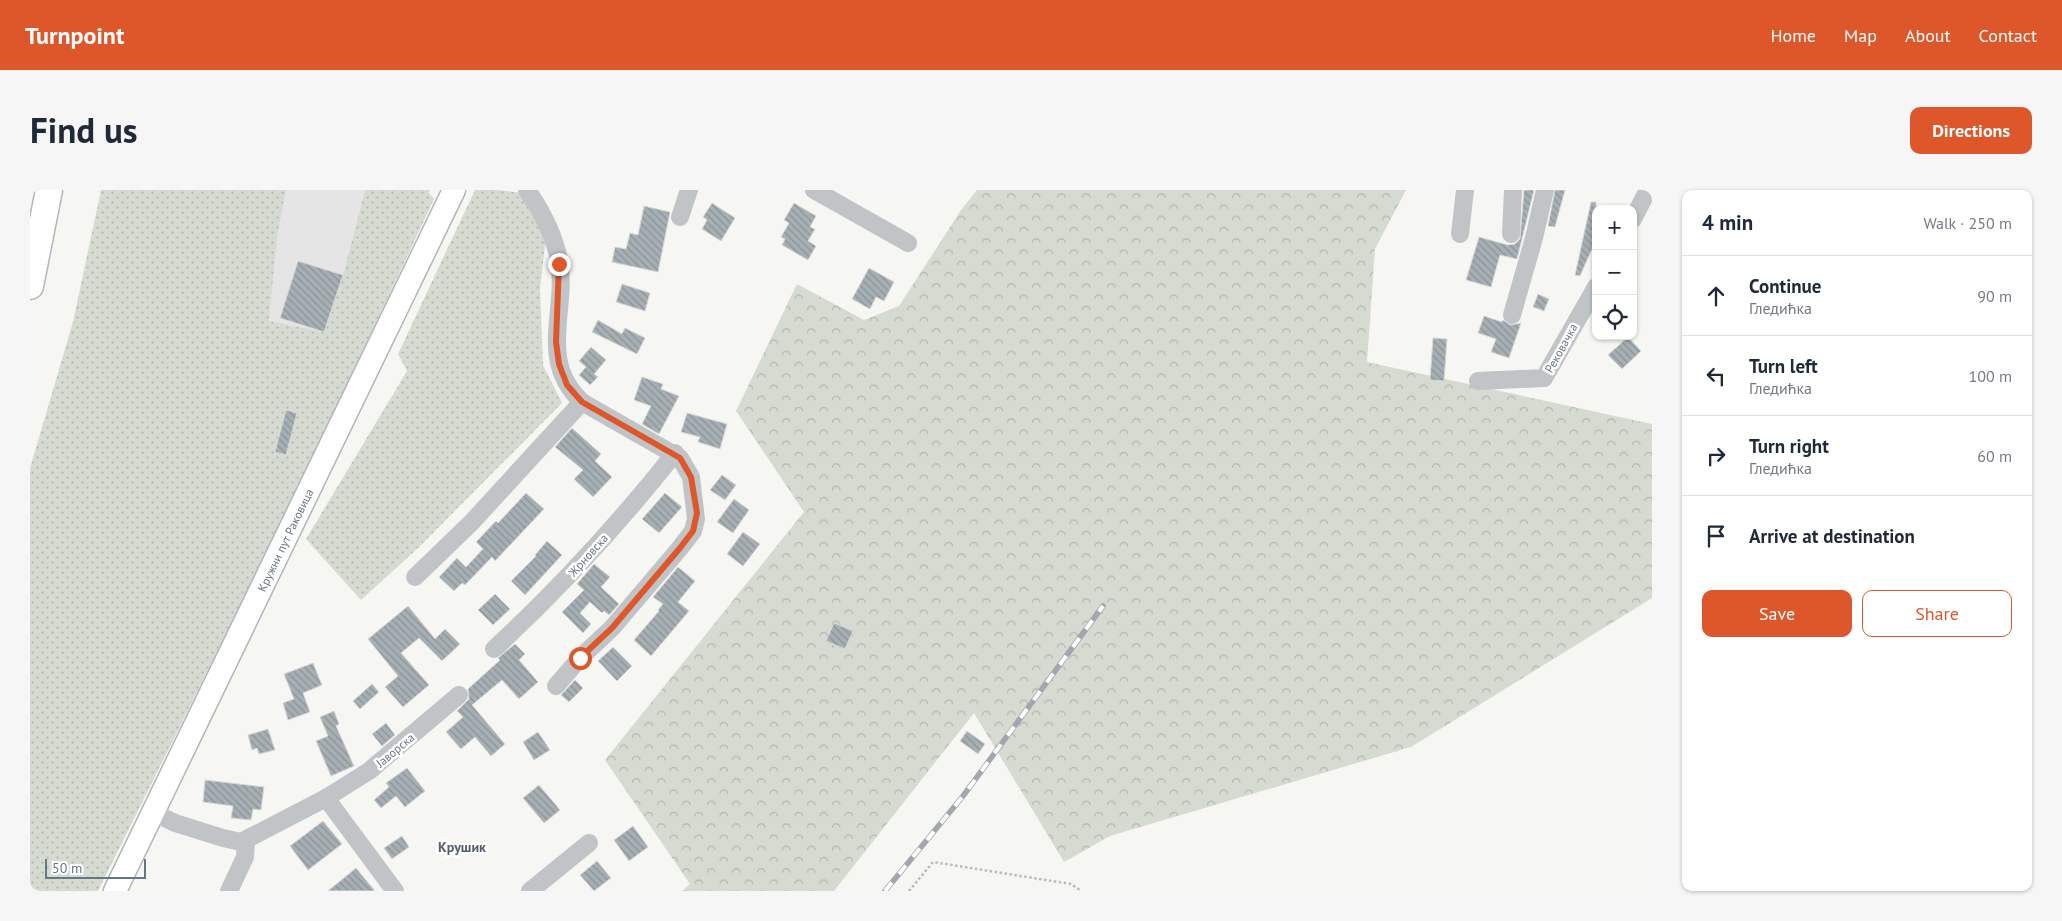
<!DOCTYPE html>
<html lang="en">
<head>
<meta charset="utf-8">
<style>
	body { margin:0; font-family:"PT Sans",sans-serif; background:#f6f6f7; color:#1f2937 }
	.controls { position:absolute; right:15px; top:15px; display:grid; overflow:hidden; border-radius:10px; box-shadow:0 1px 4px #0004 }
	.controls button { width:45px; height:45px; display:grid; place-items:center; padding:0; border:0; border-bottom:1px solid #e0e1e3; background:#fff; color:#1f2937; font:25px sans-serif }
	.scale { position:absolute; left:15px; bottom:12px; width:101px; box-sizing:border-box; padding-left:5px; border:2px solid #667683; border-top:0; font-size:14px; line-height:18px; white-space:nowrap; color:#667683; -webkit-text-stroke:4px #fff; paint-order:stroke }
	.stop { position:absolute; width:15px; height:15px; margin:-11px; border:4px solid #de572b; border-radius:50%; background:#fff }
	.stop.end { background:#de572b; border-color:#fff; box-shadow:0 1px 5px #0008 }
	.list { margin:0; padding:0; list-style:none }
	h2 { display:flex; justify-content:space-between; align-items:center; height:65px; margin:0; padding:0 20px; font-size:21px }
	h2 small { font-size:16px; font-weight:400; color:#747a83 }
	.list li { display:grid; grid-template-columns:32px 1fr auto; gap:15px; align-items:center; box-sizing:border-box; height:80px; padding:0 20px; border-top:1px solid #e0e1e3 }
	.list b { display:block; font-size:19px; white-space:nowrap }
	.list p { margin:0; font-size:16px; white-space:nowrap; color:#747a83 }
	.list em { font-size:16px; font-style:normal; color:#747a83 }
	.actions { display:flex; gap:10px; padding:15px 20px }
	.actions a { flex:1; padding:11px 0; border:1px solid #de572b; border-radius:10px; text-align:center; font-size:18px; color:#de572b }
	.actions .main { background:#de572b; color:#fff }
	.icon { flex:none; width:28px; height:28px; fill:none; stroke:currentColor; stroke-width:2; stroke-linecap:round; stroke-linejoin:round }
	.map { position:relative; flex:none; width:1622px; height:701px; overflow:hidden; border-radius:10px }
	header { display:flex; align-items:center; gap:30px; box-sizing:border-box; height:70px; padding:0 25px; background:#de572b; color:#fff }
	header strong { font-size:24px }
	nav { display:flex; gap:28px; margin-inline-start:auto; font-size:18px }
	.intro { display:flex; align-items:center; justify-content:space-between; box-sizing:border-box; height:120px; padding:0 30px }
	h1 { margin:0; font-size:35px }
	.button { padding:12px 22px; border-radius:10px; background:#de572b; color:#fff; font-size:18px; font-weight:700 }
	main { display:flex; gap:30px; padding:0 30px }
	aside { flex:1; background:#fff; border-radius:10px; box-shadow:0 1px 4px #0004 }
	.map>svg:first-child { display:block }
	.built { fill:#e4e5e4 }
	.grass { fill:url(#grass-dots) }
	.forest { fill:url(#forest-crowns) }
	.building { fill:url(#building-back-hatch); stroke:#d8d8d6 }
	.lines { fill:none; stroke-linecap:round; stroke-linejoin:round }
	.major-casing { stroke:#b1b6ba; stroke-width:25 }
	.highway-casing { stroke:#b3b7ba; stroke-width:29 }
	.path { stroke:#b8bbbd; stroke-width:2.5; stroke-dasharray:2.5 2.5; stroke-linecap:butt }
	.minor { stroke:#c0c4c7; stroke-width:18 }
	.major { stroke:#fff; stroke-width:22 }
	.highway { stroke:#fff; stroke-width:26 }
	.rail-casing { stroke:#a1a7ac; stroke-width:5.5 }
	.rail { stroke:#fff; stroke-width:4; stroke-dasharray:11; stroke-linecap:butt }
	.route { stroke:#de572b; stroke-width:6 }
	.labels { text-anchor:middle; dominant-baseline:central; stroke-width:5; stroke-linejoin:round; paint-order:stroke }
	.street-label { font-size:12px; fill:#667683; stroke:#fff }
	.neighbourhood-label { font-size:14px; font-weight:bold; fill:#545f69; stroke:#fff }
</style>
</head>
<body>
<header>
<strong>Turnpoint</strong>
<nav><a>Home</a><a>Map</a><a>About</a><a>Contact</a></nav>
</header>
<div class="intro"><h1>Find us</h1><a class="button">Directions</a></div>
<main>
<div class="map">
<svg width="1622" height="701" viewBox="0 0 1622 701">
	<defs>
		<pattern id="grass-dots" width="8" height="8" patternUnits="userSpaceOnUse" patternTransform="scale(1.25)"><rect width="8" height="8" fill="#d6dbd2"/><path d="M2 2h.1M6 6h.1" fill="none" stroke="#b1b6b0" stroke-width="1.8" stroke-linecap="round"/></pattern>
		<pattern id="forest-crowns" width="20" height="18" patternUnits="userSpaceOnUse" patternTransform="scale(1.25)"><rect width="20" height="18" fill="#d6dbd2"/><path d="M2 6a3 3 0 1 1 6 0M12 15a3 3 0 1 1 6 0" fill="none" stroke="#b1b6b0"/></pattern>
		<pattern id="building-back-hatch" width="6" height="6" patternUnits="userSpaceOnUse" patternTransform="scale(1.25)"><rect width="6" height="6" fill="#a6afb4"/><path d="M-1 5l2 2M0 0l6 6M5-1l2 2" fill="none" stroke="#8b9398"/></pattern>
	</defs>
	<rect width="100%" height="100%" fill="#f6f6f3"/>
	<path class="built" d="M256 0H335L313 85 294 142 239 132 247 43Z"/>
	<g class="grass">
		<path d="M71 0H256L247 47 239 131 294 142 313 85 335 0H400L399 3 404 9 275 285 68 701H0V278L43 132Z"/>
		<path d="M445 0H469L492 3 516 48 510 98 513 175 532 213 388 358 331 410 276 349 377 181 368 164Z"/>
	</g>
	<path class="forest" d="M947 0H1376L1345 59 1337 172 1622 234V408L1381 557 1080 646 1034 672 944 523 804 701H652L660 694 575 570 774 322 706 221 767 94 834 130 869 116 931 20Z"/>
	<g class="building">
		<path d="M1494 0H1504L1487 69 1470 65 1461 97 1436 90 1449 47 1478 55 1485 54 1490 49Z"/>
		<path d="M1525 0H1535L1525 37 1518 36Z"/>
		<path d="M1561 12H1566V50L1550 86 1545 85Z"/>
		<path d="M682 13 705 28 691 51 672 39 677 30 673 27Z"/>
		<path d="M764 13 786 26 780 37 785 39 778 51 786 56 778 70 752 55 755 49 751 47 759 33 754 30Z"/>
		<path d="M614 16 640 22 628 82 582 72 585 57 596 59 600 43 608 45Z"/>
		<path d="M268 71 313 85 294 142 250 128Z"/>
		<path d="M839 78 864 92 854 111 846 107 840 119 822 109Z"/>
		<path d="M592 94 620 103 615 121 586 112Z"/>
		<path d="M1508 104 1519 109 1514 121 1503 117Z"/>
		<path d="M1454 126 1472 132 1473 130 1480 135 1491 133 1479 168 1461 162 1466 149 1448 143Z"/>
		<path d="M568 130 592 144 595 138 615 148 607 164 562 142Z"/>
		<path d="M1598 147 1611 161 1592 179 1578 165Z"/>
		<path d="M1403 148 1417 149 1414 191 1400 190Z"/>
		<path d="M561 157 576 170 564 184 568 187 560 195 549 185 556 177 549 171Z"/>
		<path d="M612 187 633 194 631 199 649 206 629 244 612 234 621 216 604 210Z"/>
		<path d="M256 220 267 223 256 265 245 262Z"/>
		<path d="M657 223 697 234 690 259 668 252 670 247 651 242Z"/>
		<path d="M542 238 571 264 565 271 582 287 563 307 544 289 553 280 525 257Z"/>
		<path d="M692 285 706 295 695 310 680 300Z"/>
		<path d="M496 303 514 319 465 371 462 367 435 395 432 393 424 401 409 387 427 368 436 377 453 359 446 352 466 331 468 333Z"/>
		<path d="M635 303 652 317 629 343 612 329Z"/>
		<path d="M704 309 719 320 703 343 687 332Z"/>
		<path d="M713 342 730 354 713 376 697 364Z"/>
		<path d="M517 351 532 365 495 405 481 391 506 366 505 365Z"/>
		<path d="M564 374 580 387 571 397 589 414 579 425 574 421 572 423 560 412 550 423 561 434 553 443 532 422 554 400 547 394Z"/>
		<path d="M648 377 665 391 648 412 659 421 621 466 604 450 629 421 628 420 633 414 623 407Z"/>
		<path d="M465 404 480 419 463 435 448 420Z"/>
		<path d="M378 416 405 449 415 439 430 454 412 471 389 448 371 463 399 495 373 517 355 497 368 486 338 449Z"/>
		<path d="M804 433 823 441 815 459 796 451Z"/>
		<path d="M485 454 495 464 489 470 508 492 489 509 472 490 442 515 475 554 461 566 445 547 431 559 416 542 433 527 427 521 439 509 438 499 470 470 468 468Z"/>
		<path d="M583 457 602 476 587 491 568 471Z"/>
		<path d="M283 473 292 495 273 503 280 522 258 530 253 513 264 509 254 484Z"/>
		<path d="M545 490 553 498 539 512 531 505Z"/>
		<path d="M342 494 349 502 330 519 323 511Z"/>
		<path d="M304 521 309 534 306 536 324 576 301 586 286 551 298 546 290 527Z"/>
		<path d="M356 533 365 545 352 556 342 544Z"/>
		<path d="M238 539 245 560 229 564 227 558 222 560 218 545Z"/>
		<path d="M937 541 955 554 948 564 930 551Z"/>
		<path d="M508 542 520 560 504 570 493 552Z"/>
		<path d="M377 578 395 601 375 617 366 606 351 618 344 610 359 597 356 593Z"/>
		<path d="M175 590 234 597 231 620 223 619 221 630 201 628 203 616 173 612Z"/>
		<path d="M509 595 530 620 514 633 493 608Z"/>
		<path d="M293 631 312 654 278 680 260 656Z"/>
		<path d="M603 636 618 657 599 671 584 650Z"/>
		<path d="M372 646 379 657 362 669 354 658Z"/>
		<path d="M567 671 581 688 564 701 550 685Z"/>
		<path d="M326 678 345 701H298Z"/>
	</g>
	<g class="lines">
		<defs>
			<g id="major">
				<path id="s1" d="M85 701 424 0"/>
			</g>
			<path id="highway" d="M0 96 19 0"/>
		</defs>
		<use href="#major" class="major-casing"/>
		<use href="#highway" class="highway-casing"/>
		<path class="path" d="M879 701 903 672 1041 694 1051 701"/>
		<g class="minor">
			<path d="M497 0C511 20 524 45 529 70 538 120 507 170 552 212L650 268 661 287 666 329 663 341 650 358 582 438 550 468 526 496"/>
			<path d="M784 0 878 53"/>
			<path d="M650 27 659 0"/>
			<path d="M1603 29 1618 0"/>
			<path d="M1430 44 1435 0"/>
			<path d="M1481 44 1483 0"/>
			<path d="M1482 125 1504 48 1515 0"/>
			<path d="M1448 191 1514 188 1566 97"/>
			<path d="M385 387 441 333 552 212"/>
			<path d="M464 459C531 397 588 335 645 263"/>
			<path d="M296 608 339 581 429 505"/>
			<path d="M123 622 145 633 193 648 211 652 296 608 365 701"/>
			<path d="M199 701 215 667 216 650"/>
			<path d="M500 701 559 653"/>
		</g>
		<use href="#major" class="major"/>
		<use href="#highway" class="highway"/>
		<defs>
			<path id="rail" d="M855 701 933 606 1073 416"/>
		</defs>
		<use href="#rail" class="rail-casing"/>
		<use href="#rail" class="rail"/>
	</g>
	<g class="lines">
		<path class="route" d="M529 74 526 152 529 174 537 195 552 212 650 268 661 287 667 323 663 341 650 358 582 438 550 468"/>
	</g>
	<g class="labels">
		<g class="street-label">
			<text transform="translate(1531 158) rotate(-61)">Рековачка</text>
			<text stroke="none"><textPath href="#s1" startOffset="390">Кружни пут Раковица</textPath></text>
			<text transform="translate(558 365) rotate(-48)">Жрновска</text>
			<text transform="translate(365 560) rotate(-40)">Јаворска</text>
		</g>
		<g class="neighbourhood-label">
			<text x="432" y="657">Крушик</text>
		</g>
	</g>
</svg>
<div class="controls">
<button>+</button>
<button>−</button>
<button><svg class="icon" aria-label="locate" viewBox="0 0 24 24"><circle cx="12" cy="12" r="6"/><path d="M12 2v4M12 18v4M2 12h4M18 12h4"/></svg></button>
</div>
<div class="scale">50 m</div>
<div class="stop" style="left:550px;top:468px"></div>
<div class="stop end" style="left:529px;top:74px"></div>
</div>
<aside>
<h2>4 min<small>Walk · 250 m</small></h2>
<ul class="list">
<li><svg class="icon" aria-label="ahead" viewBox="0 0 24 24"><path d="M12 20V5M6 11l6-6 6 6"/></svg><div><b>Continue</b><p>Гледићка</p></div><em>90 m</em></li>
<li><svg class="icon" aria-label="left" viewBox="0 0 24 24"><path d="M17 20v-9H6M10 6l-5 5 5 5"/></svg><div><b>Turn left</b><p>Гледићка</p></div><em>100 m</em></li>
<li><svg class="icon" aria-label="right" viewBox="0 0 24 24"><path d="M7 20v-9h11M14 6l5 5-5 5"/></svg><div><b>Turn right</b><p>Гледићка</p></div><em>60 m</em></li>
<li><svg class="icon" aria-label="arrive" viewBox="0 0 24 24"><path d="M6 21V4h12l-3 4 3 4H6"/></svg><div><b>Arrive at destination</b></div></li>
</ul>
<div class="actions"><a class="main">Save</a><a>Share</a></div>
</aside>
</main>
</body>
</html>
